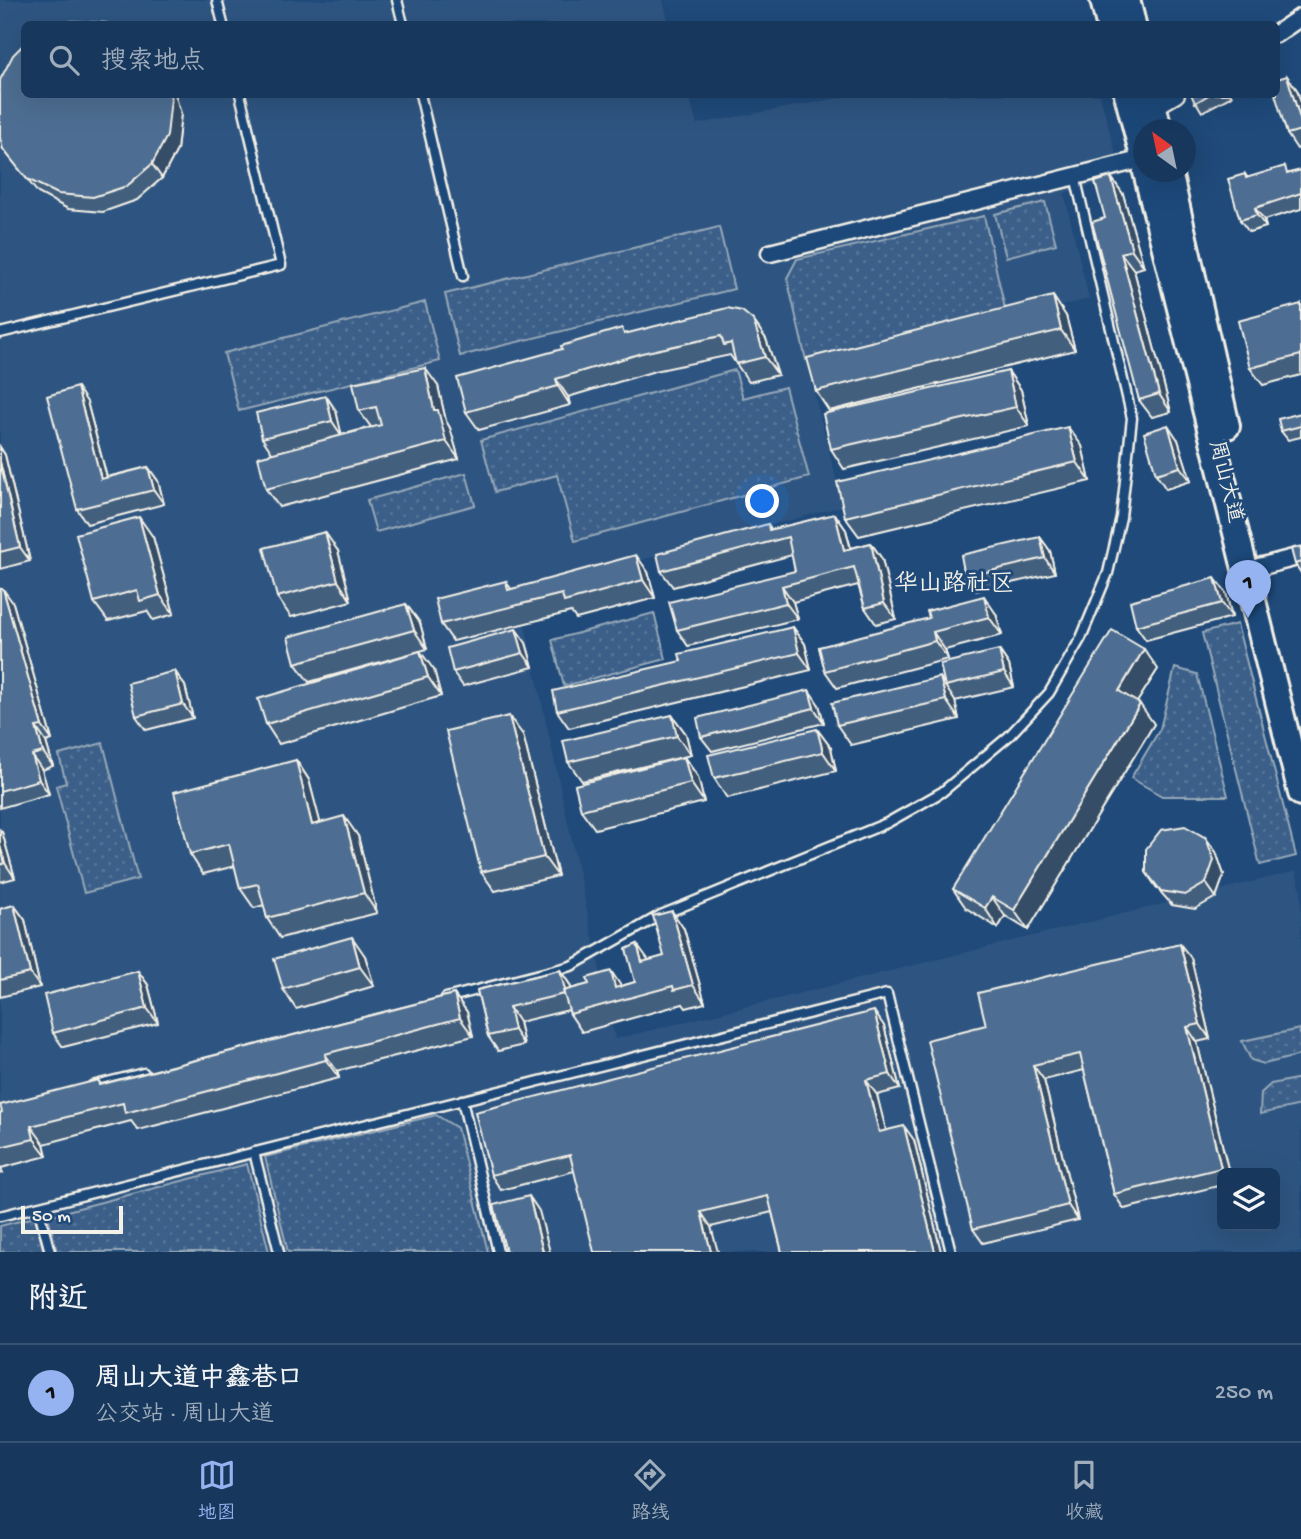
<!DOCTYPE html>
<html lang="zh">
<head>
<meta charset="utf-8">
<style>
	body { margin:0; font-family:"Gochi Hand","LXGW WenKai TC",sans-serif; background:#203f62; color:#f1f3f6 }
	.controls { position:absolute; right:21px; bottom:21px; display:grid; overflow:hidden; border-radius:10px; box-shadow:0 7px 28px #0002 }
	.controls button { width:63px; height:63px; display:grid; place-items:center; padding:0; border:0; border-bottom:2px solid #365272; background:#17385c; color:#f1f3f6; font:35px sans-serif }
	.compass { position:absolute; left:1133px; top:119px; width:63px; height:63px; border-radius:50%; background:#17385c; box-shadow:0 7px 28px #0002; rotate:327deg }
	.scale { position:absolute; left:21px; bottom:18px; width:102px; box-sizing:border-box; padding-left:7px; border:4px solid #f4f1e8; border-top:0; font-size:19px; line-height:24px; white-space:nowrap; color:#f4f1e8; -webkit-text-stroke:5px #1f4a7a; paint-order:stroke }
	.you { position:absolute; left:763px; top:502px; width:24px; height:24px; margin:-18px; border:5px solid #fff; border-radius:50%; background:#1a73e8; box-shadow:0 0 0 10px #1a73e833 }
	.badge { display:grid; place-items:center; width:46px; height:46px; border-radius:50%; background:#95b2f1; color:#111; font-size:23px; font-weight:700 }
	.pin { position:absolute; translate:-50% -58px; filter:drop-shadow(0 2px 4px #0008) }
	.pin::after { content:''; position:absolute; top:37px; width:24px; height:21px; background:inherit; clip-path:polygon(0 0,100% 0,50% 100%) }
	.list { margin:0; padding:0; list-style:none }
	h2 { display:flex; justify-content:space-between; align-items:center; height:91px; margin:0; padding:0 28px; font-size:30px }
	h2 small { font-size:23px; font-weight:400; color:#9eacbb }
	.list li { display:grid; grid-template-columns:46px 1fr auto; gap:21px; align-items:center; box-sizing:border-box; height:98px; padding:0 28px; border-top:2px solid #365272 }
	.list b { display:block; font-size:26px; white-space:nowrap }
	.list p { margin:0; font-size:23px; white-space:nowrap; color:#9eacbb }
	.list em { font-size:23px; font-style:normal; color:#9eacbb }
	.icon { flex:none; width:38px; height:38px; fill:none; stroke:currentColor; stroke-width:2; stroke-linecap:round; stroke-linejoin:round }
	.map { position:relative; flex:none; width:1301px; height:1252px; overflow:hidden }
	.search { position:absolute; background:#17385c; box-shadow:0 7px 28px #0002; left:21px; right:21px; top:21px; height:77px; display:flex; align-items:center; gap:18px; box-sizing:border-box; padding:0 24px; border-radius:10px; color:#9eacbb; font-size:26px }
	.sheet { height:189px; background:#17385c }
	nav { display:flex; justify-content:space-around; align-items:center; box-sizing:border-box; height:98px; border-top:2px solid #365272; background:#17385c; font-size:19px; color:#9eacbb }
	nav a { display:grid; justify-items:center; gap:4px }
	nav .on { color:#95b2f1 }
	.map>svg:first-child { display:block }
	.built { fill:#2d5581; fill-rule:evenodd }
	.grass { fill:url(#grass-dots); stroke:#97a8b8; stroke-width:2 }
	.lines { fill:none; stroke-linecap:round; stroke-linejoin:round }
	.service-casing { stroke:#f4f1e8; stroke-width:13 }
	.minor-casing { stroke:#f4f1e8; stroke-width:21 }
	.primary-casing { stroke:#f4f1e8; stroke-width:30 }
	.service { stroke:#1f4a7a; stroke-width:8 }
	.minor { stroke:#1f4a7a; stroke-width:16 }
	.primary { stroke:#1f4a7a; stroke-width:24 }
	.wall { fill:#425f7e; stroke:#f4f1e8; stroke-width:2 }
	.shaded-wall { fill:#364d66; stroke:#f4f1e8; stroke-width:2 }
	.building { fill:#4d6e92; stroke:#f4f1e8; stroke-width:2 }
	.labels { text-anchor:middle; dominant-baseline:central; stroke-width:6; stroke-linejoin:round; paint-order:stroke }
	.street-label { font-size:21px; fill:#f4f1e8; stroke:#1f4a7a }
	.quarter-label { font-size:24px; fill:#f4f1e8; stroke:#1f4a7a }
</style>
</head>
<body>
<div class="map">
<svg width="1301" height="1252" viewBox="0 0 1301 1252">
	<defs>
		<pattern id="grass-dots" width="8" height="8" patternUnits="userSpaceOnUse" patternTransform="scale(1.75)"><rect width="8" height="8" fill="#3a5f88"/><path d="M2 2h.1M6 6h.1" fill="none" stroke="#577699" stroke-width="1.8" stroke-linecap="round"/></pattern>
	</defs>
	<rect width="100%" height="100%" fill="#1f4a7a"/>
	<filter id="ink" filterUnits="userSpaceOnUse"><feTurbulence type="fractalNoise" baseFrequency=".0143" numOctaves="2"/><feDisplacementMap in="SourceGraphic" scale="14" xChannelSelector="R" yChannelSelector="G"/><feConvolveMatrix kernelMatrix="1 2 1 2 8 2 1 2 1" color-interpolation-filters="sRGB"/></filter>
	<g filter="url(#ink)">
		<path class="built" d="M0 0H663L669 24H24V94H688L697 124 856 95H1100L1122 177 1064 193 1089 299 808 369 843 506 518 593 615 1039 1296 871 1301 890V1252H0ZM1222 1173H1275V1226H1222Z"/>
		<g class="grass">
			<path d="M1045 202 1056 244 1006 257 995 214Z"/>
			<path d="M984 216 1006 313 806 360 787 278 797 259Z"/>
			<path d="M719 227 734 289 460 356 445 294Z"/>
			<path d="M425 302 440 361 239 411 224 353Z"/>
			<path d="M735 370 743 398 785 387 809 477 575 541 557 475 495 492 481 440Z"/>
			<path d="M466 473 475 505 376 532 367 500Z"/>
			<path d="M654 613 666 659 564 686 552 640Z"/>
			<path d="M1237 624 1296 856 1260 865 1202 633Z"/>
			<path d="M1175 668 1197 674 1228 796H1162L1131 778 1160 729Z"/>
			<path d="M103 743 138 879 84 893 56 786 66 783 59 755Z"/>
			<path d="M1300 1029 1301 1055 1264 1064 1251 1060 1242 1041Z"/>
			<path d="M1301 1078V1105L1260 1114 1261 1093 1271 1084Z"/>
			<path d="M436 1115 457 1128 488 1252H288L265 1157Z"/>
			<path d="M247 1164 269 1252H57L48 1216Z"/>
			<path d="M35 1217 44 1252H0V1226Z"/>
		</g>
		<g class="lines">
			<defs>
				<g id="service">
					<path d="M217 0 223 24"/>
					<path d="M397 0 403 24"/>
					<path d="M420 94 463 276"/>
					<path d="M0 333 281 265 240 94"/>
					<path d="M446 998 571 966 661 915 887 823 942 792 1009 736 1049 693 1081 638 1108 573 1121 517 1132 418 1075 176"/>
					<path d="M92 1086 144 1073"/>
					<path d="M462 1100 498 1252"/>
					<path d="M254 1152 279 1252"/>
					<path d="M38 1207 50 1252"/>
					<path d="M0 1216 887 994 951 1252"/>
				</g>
				<g id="minor">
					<path d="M1276 34 1301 17"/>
					<path d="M1154 107 1176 94"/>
					<path d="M770 253 1143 159"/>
					<path d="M1259 567 1301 556"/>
				</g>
				<g id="primary">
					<path d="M1103 0 1109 24"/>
					<path d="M1127 0 1133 24"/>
					<path d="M1127 94 1144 160"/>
					<path d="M1151 94 1159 130"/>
					<path d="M1146 172 1301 793"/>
					<path d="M1169 172 1227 426"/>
				</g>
			</defs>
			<use href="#service" class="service-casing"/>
			<use href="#minor" class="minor-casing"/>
			<use href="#primary" class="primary-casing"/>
			<use href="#service" class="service"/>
			<use href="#minor" class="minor"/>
			<use href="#primary" class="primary"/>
		</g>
		<g class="wall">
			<path d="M1287 76 1297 90 1301 103V147L1297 149 1287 134Z"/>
			<path d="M1191 94H1231L1232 96 1202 112Z"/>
			<path d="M181 113 177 150 162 178 137 200 103 212 68 209 38 193 3 149Z"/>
			<path d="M1301 170V209L1264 220 1266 227 1249 232 1240 220 1245 174 1248 178 1289 173Z"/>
			<path d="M1111 177 1123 194 1144 267 1134 270 1171 412 1152 417 1139 400 1105 218Z"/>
			<path d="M1301 304V375L1263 385 1250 368Z"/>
			<path d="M1066 316 1075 350 829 411 816 391Z"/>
			<path d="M753 320 766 339 778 375 749 382 730 355 655 371 568 397 570 405 479 430 466 412 626 334Z"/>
			<path d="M1008 371 1021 390 1029 426 844 469 831 449Z"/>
			<path d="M438 386 446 421 450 428 459 459 279 507 266 489 272 453 262 438 326 396 336 411 341 435 371 427 359 411Z"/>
			<path d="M87 402 107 477 148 467 158 481 164 504 87 524 77 509Z"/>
			<path d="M1301 413V437L1288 440 1281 431Z"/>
			<path d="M1178 440 1191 481 1166 489 1156 474Z"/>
			<path d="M1082 446 1090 481 859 536 845 517Z"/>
			<path d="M0 447 5 455 30 561 0 569Z"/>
			<path d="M835 514 846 530 851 548 871 543 882 559 896 619 876 624 865 608 858 585 793 602 798 619 688 646 677 630 795 571 792 555 673 587 661 571 768 524 772 530Z"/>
			<path d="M153 537 174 614 153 620 147 611 108 621 94 602Z"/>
			<path d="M1040 537 1050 551 1055 573 976 591 965 577Z"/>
			<path d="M1301 547V573L1295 564Z"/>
			<path d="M338 551 351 601 291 617 277 597Z"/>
			<path d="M648 572 655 598 576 619 571 612 453 641 441 624 506 581 511 589Z"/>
			<path d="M0 589 13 603 52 740 46 742 53 766 42 770 49 794 0 808Z"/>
			<path d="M1226 593 1232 617 1146 640 1136 626Z"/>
			<path d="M406 604 420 623 427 649 309 682 295 663Z"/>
			<path d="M996 614 1002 635 945 650 948 659 837 688 825 671 819 647Z"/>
			<path d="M793 627 805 644 811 670 569 728 557 711 681 661Z"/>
			<path d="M526 643 533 667 463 686 453 672Z"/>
			<path d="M999 650 1009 665 1014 687 955 701 959 719 851 745 837 725 944 682Z"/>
			<path d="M1158 669 1137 702 1154 724 1028 930 1005 916 998 928 966 908 953 889Z"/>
			<path d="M434 670 441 696 279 744 266 724Z"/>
			<path d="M185 686 193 718 146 730 136 716Z"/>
			<path d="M819 705 824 723 712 751 701 737Z"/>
			<path d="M672 715 686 734 691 755 582 781 568 762Z"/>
			<path d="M817 729 831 748 836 771 727 798 714 778Z"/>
			<path d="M523 735 558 876 495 891 481 872Z"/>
			<path d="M684 757 698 777 704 802 595 829 581 810Z"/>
			<path d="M296 760 309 780 320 823 358 836 377 913 280 938 267 918 264 905 254 908 240 888 235 866 203 874 190 854Z"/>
			<path d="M0 830 2 832 15 878 0 882Z"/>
			<path d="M1216 852 1224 875 1216 897 1195 909 1172 905 1156 887 1146 872Z"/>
			<path d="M14 905 25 920 40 987 0 997V909Z"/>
			<path d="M684 929 705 1003 686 1008 683 1004 582 1032 570 1014 569 1010 519 1022 524 1045 498 1051 488 1036 477 990 560 970 570 985 571 989 589 984 621 986 635 982 649 961 664 956Z"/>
			<path d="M365 956 374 986 296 1009 283 989Z"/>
			<path d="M1191 958 1210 1039 1197 1042 1229 1173H1222V1185L1124 1209 1114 1194 1084 1070 1044 1080 1078 1220 983 1243 973 1229 986 1025Z"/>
			<path d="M138 971 148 985 158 1023 63 1047 53 1033Z"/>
			<path d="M454 994 467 1012 473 1036 337 1071 339 1078 138 1130 131 1121 44 1144 47 1156 1 1168 3 1173 0 1174V1113L98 1080 101 1084Z"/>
			<path d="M884 1026 900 1089 877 1095 885 1130 914 1140 941 1252H782L772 1212 711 1227 574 1171 501 1190 491 1175Z"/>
		</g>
		<g class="shaded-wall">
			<path d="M1287 76 1297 90 1301 103V122Z"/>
			<path d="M170 94H175L181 113 177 150 162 178 152 164Z"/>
			<path d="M1111 177 1123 194 1144 267 1132 250Z"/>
			<path d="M1255 208 1264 220 1266 227 1257 215Z"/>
			<path d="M1121 253 1134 270 1171 412 1159 394Z"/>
			<path d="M1053 296 1066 316 1075 350 1061 330Z"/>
			<path d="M753 320 766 339 778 375 765 357Z"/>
			<path d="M425 368 438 386 446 421 450 428 459 459 446 441 434 410Z"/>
			<path d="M1008 371 1021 390 1029 426 1016 407Z"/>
			<path d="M556 379 568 397 570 405 558 386Z"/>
			<path d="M77 387 87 402 111 493 101 479Z"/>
			<path d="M326 396 336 411 342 436 332 421Z"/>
			<path d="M1168 425 1178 440 1191 481 1180 467Z"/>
			<path d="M1068 427 1082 446 1090 481 1077 462Z"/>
			<path d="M0 447 5 455 30 561 20 547 0 462Z"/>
			<path d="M148 467 158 481 164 504 154 490Z"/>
			<path d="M835 514 846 530 855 566 844 550Z"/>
			<path d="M139 517 153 537 174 614 160 595Z"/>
			<path d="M325 532 338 551 351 601 338 581Z"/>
			<path d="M1040 537 1050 551 1055 573 1045 558Z"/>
			<path d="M871 543 882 559 896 619 884 603Z"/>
			<path d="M636 555 648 572 655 598 643 580Z"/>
			<path d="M1215 578 1226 593 1232 617 1222 603Z"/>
			<path d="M782 586 793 602 798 619 786 603Z"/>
			<path d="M3 589 13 603 52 740 42 726Z"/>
			<path d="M984 596 996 614 1002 635 989 617Z"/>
			<path d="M406 604 420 623 427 649 414 630Z"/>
			<path d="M793 627 805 644 811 670 799 653Z"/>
			<path d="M516 629 526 643 533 667 523 653Z"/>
			<path d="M933 632 945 650 948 659 935 641Z"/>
			<path d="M1144 649 1158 669 1132 710 1119 691Z"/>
			<path d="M999 650 1009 665 1014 687 1004 672Z"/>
			<path d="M420 651 434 670 441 696 428 677Z"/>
			<path d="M175 671 185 686 193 718 183 704Z"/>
			<path d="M940 677 946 686H945L955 701 959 719 946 700Z"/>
			<path d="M809 690 819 705 824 723 814 708Z"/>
			<path d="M1140 704 1154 724 1028 930 1014 910Z"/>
			<path d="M672 715 686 734 691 755 677 736Z"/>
			<path d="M509 716 523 735 558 876 544 857Z"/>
			<path d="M36 727 46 742 53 766 43 752Z"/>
			<path d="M817 729 831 748 836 771 823 752Z"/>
			<path d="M32 755 42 770 49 794 39 780Z"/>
			<path d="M684 757 698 777 704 802 691 783Z"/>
			<path d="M296 760 309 780 326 844 312 825Z"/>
			<path d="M344 816 358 836 377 913 364 893Z"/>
			<path d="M0 830 2 832 15 878 5 863 0 846Z"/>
			<path d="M1206 838 1216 852 1224 875 1216 897 1206 883Z"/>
			<path d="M992 897 1005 916 998 928 985 908Z"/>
			<path d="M14 905 25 920 40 987 30 973Z"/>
			<path d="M672 911 684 929 705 1003 693 985Z"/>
			<path d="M352 937 365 956 374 986 360 967Z"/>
			<path d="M637 944 650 962H642Z"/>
			<path d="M1180 944 1191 958 1210 1039 1200 1024Z"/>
			<path d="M560 970 570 985 576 1008 565 994Z"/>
			<path d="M138 971 148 985 158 1023 147 1008Z"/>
			<path d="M611 971 623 989 615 988Z"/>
			<path d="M454 994 467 1012 473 1036 460 1018Z"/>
			<path d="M509 1007 519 1022 524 1045 514 1030Z"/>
			<path d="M874 1011 884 1026 900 1089 890 1074Z"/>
			<path d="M1187 1027 1197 1042 1229 1173H1225L1221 1168Z"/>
			<path d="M325 1054 337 1071 339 1078 326 1060Z"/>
			<path d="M1033 1065 1044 1080 1078 1220 1068 1205Z"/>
			<path d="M866 1080 877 1095 890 1146 879 1132Z"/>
			<path d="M31 1126 44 1144 47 1156 34 1139Z"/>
			<path d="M904 1126 914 1140 941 1252H935Z"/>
			<path d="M529 1196 539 1211 550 1252H543Z"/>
			<path d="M701 1212 711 1227 718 1252H711Z"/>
		</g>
		<g class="building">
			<path d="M72 21 106 23 108 24H62Z"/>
			<path d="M24 44V94H170L171 98 167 136 152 164 127 186 93 197 58 194 27 179 3 149 0 138V80L13 55Z"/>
			<path d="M1287 76 1301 122V130L1287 134 1275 94H1277V79Z"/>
			<path d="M1191 94H1210L1195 103Z"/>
			<path d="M1285 166 1287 174 1301 170V193L1255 208 1257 215 1240 220 1228 179 1245 174 1246 178Z"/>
			<path d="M1111 177 1132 250 1121 253 1159 394 1139 400 1092 222 1105 218 1095 182Z"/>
			<path d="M1053 296 1061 330 816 391 807 358Z"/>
			<path d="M1301 304V355L1250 368 1238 321Z"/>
			<path d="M727 308 742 311 753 320 765 357 736 364 731 343 724 345 721 336 642 353 556 379 558 386 466 412 457 378 562 349 561 346 622 328 624 334Z"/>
			<path d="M425 368 434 410H438L446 441 266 489 258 457 381 425 376 407 359 411 353 383Z"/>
			<path d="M1008 371 1016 407 831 449 823 414Z"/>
			<path d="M77 387 101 479 148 467 154 490 77 509 47 396Z"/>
			<path d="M326 396 332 421 262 438 256 413Z"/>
			<path d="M1301 413V426L1281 431 1278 419Z"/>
			<path d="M1168 425 1180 467 1156 474 1144 433Z"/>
			<path d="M1068 427 1077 462 845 517 837 482Z"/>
			<path d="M0 462 20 547 0 552Z"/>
			<path d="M835 514 844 550 871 543 884 603 865 608 854 567 782 586 786 603 677 630 669 602 795 571 788 537 661 571 657 554 768 524 769 530Z"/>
			<path d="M139 517 160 595 140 601 137 590 94 602 76 534Z"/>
			<path d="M325 532 338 581 277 597 264 548Z"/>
			<path d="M1040 537 1045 558 965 577 961 555Z"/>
			<path d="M1301 547V562L1295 564 1291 549Z"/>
			<path d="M636 555 643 580 564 602 562 594 441 624 435 599 506 581 508 590Z"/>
			<path d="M1215 578 1222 603 1136 626 1130 601Z"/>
			<path d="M0 589H3L42 726 36 727 43 752 32 755 39 780 0 791Z"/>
			<path d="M984 596 989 617 933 632 935 641 825 671 819 647 929 618 927 611Z"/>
			<path d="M406 604 414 630 295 663 288 637Z"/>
			<path d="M793 627 799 653 557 711 553 691 681 661 679 654Z"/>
			<path d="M516 629 523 653 453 672 447 648Z"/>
			<path d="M1112 630 1144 649 1119 691 1140 704 1014 910 992 897 985 908 953 889Z"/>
			<path d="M999 650 1004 672 945 686 940 664Z"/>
			<path d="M420 651 428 677 266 724 258 699Z"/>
			<path d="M175 671 183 704 136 716 128 683Z"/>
			<path d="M940 677 946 700 837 725 832 703Z"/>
			<path d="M809 690 814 708 701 737 697 718Z"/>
			<path d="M672 715 677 736 568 762 563 741Z"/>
			<path d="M509 716 544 857 481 872 446 731Z"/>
			<path d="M817 729 823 752 714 778 708 755Z"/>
			<path d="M684 757 691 783 581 810 575 785Z"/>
			<path d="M296 760 312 825 344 816 364 893 267 918 258 884 240 888 229 844 190 854 174 792Z"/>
			<path d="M1185 826 1206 838 1214 860 1206 883 1185 895 1161 891 1146 872V849L1161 830Z"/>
			<path d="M0 846 5 863 0 865Z"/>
			<path d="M14 905 30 973 0 980V909Z"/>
			<path d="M672 911 693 985 674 990 673 986 570 1014 563 991 589 984 587 978 611 971 615 988 635 982 626 949 637 944 642 962 664 956 653 916Z"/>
			<path d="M352 937 360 967 283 989 274 959Z"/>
			<path d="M1180 944 1200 1024 1187 1027 1221 1168 1114 1194 1080 1054 1033 1065 1068 1205 973 1229 927 1040 986 1025 978 993Z"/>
			<path d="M560 970 565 990 563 991 564 994 509 1007 514 1030 488 1036 477 990Z"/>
			<path d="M138 971 147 1008 53 1033 44 995Z"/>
			<path d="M454 994 460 1018 325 1054 326 1060 125 1113 123 1103 31 1126 34 1139 0 1147V1113L2 1112 0 1105 98 1080 99 1085Z"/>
			<path d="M874 1011 890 1074 866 1080 879 1132 904 1126 935 1252H782L768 1196 701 1212 711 1252H594L570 1155 491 1175 475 1112Z"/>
			<path d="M529 1196 543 1252H506L494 1205Z"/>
		</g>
	</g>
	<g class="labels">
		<g class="street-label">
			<text transform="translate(1224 482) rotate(76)">周山大道</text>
		</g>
		<g class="quarter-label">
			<text x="954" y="585">华山路社区</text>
		</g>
	</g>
</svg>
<div class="controls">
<button><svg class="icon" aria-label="layers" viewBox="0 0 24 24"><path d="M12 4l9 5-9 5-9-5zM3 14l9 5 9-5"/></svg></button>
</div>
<svg class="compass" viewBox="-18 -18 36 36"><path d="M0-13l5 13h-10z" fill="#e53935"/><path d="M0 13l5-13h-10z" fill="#9eacbb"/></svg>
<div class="scale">50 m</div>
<div class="you"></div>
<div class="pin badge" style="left:1248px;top:618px">1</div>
<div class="search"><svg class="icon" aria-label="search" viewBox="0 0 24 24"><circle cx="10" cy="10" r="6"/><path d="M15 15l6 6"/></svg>搜索地点</div>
</div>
<section class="sheet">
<h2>附近<small></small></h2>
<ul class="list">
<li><span class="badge">1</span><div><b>周山大道中鑫巷口</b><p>公交站 · 周山大道</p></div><em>250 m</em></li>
</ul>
</section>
<nav>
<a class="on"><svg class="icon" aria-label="map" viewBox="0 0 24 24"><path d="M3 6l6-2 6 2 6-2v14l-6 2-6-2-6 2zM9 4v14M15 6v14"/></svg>地图</a>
<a><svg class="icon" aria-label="directions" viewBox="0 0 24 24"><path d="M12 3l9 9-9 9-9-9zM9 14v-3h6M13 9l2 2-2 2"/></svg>路线</a>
<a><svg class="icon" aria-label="saved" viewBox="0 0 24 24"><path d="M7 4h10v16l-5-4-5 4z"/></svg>收藏</a>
</nav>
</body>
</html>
